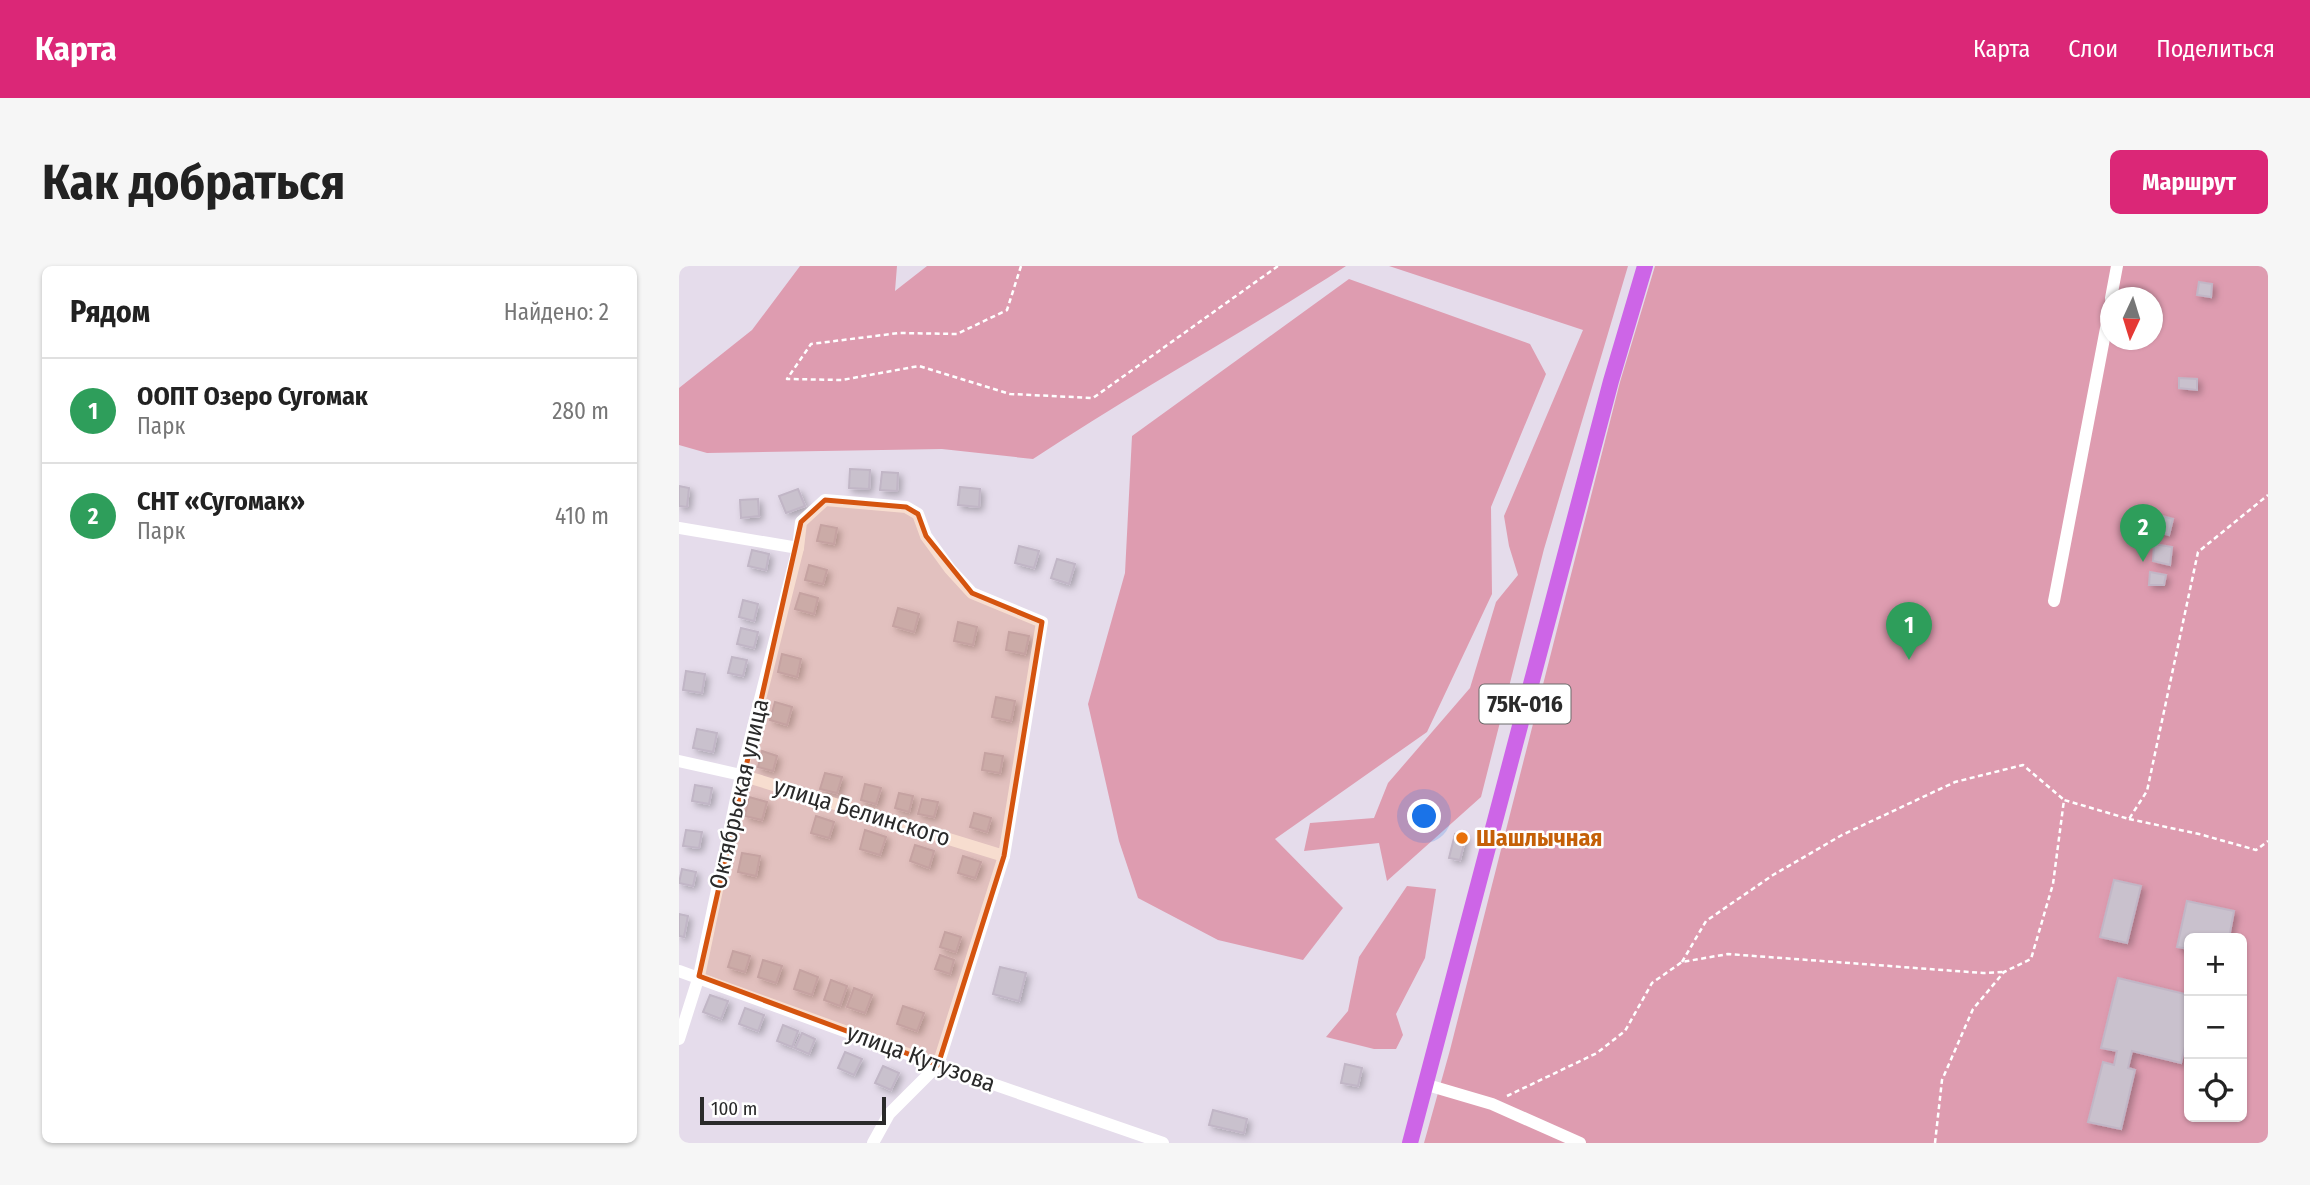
<!DOCTYPE html>
<html lang="ru">
<head>
<meta charset="utf-8">
<style>
	body { margin:0; font-family:"Fira Sans Condensed",sans-serif; background:#f6f6f6; color:#222 }
	.controls { position:absolute; right:21px; bottom:21px; display:grid; overflow:hidden; border-radius:10px; box-shadow:0 2px 5px #0004 }
	.controls button { width:63px; height:63px; display:grid; place-items:center; padding:0; border:0; border-bottom:2px solid #e0e0e0; background:#fff; color:#222; font:35px sans-serif }
	.compass { position:absolute; left:1421px; top:21px; width:63px; height:63px; border-radius:50%; background:#fff; box-shadow:0 2px 5px #0004; rotate:184deg }
	.scale { position:absolute; left:21px; bottom:18px; width:186px; box-sizing:border-box; padding-left:7px; border:4px solid #2a2a2a; border-top:0; font-size:19px; line-height:24px; white-space:nowrap; color:#2a2a2a; -webkit-text-stroke:5px #fff; paint-order:stroke }
	.you { position:absolute; left:746px; top:551px; width:24px; height:24px; margin:-18px; border:5px solid #fff; border-radius:50%; background:#1a73e8; box-shadow:0 0 0 10px #1a73e833 }
	.badge { display:grid; place-items:center; width:46px; height:46px; border-radius:50%; background:#db2777; color:#fff; font-size:23px; font-weight:700 }
	.pin { position:absolute; translate:-50% -58px; filter:drop-shadow(0 2px 4px #0008) }
	.pin::after { content:''; position:absolute; top:37px; width:24px; height:21px; background:inherit; clip-path:polygon(0 0,100% 0,50% 100%) }
	.list { margin:0; padding:0; list-style:none }
	h2 { display:flex; justify-content:space-between; align-items:center; height:91px; margin:0; padding:0 28px; font-size:30px }
	h2 small { font-size:23px; font-weight:400; color:#767676 }
	.list li { display:grid; grid-template-columns:46px 1fr auto; gap:21px; align-items:center; box-sizing:border-box; height:105px; padding:0 28px; border-top:2px solid #e0e0e0 }
	.list b { display:block; font-size:26px; white-space:nowrap }
	.list p { margin:0; font-size:23px; white-space:nowrap; color:#767676 }
	.list em { font-size:23px; font-style:normal; color:#767676 }
	.icon { flex:none; width:38px; height:38px; fill:none; stroke:currentColor; stroke-width:2; stroke-linecap:round; stroke-linejoin:round }
	.map { position:relative; flex:none; width:1589px; height:877px; overflow:hidden; border-radius:10px }
	header { display:flex; align-items:center; gap:42px; box-sizing:border-box; height:98px; padding:0 35px; background:#db2777; color:#fff }
	header strong { font-size:33px }
	nav { display:flex; gap:38px; margin-inline-start:auto; font-size:24px }
	.intro { display:flex; align-items:center; justify-content:space-between; box-sizing:border-box; height:168px; padding:0 42px }
	h1 { margin:0; font-size:49px }
	.button { padding:18px 32px; border-radius:10px; background:#db2777; color:#fff; font-size:24px; font-weight:700 }
	main { display:flex; gap:42px; padding:0 42px }
	aside { flex:1; background:#fff; border-radius:10px; box-shadow:0 2px 5px #0004 }
	.map>svg:first-child { display:block }
	.green { fill:#de9cb0; fill-rule:evenodd }
	.building { fill:#c9c1cd; stroke:#c1b6c6; stroke-width:2; filter:url(#shadow) }
	.lines { fill:none; stroke-linecap:round; stroke-linejoin:round }
	.path { stroke:#fff; stroke-width:2.5; stroke-dasharray:5 3.5; stroke-linecap:butt }
	.minor { stroke:#fff; stroke-width:12 }
	.major { stroke:#cd65e7; stroke-width:16 }
	.marked { fill:#d5540f; fill-opacity:0.2; stroke:#d5540f; stroke-width:5; stroke-linejoin:round }
	.food-dot { fill:#e8710a; stroke:#fff; stroke-width:2.5 }
	.labels { text-anchor:middle; dominant-baseline:central; stroke-width:5; stroke-linejoin:round; paint-order:stroke }
	.shield { fill:#fff; stroke:#6a6a6a; stroke-width:2 }
	.shield-label { font-size:23px; font-weight:bold; fill:#2a2a2a }
	.street-label { font-size:24px; fill:#2a2a2a; stroke:#fff }
	.food-label { font-size:24px; font-weight:bold; fill:#c56008; stroke:#fff; text-anchor:start }
</style>
</head>
<body>
<header>
<strong>Карта</strong>
<nav><a>Карта</a><a>Слои</a><a>Поделиться</a></nav>
</header>
<div class="intro"><h1>Как добраться</h1><a class="button">Маршрут</a></div>
<main>
<aside>
<h2>Рядом<small>Найдено: 2</small></h2>
<ul class="list">
<li><span class="badge" style="background:#2e9e5b">1</span><div><b>ООПТ Озеро Сугомак</b><p>Парк</p></div><em>280 m</em></li>
<li><span class="badge" style="background:#2e9e5b">2</span><div><b>СНТ «Сугомак»</b><p>Парк</p></div><em>410 m</em></li>
</ul>
</aside>
<div class="map">
<svg width="1589" height="877" viewBox="0 0 1589 877">
	<defs>
		<filter id="shadow"><feDropShadow dx="3.5" dy="3.5" stdDeviation="3.5" flood-color="#0004"/></filter>
	</defs>
	<rect width="100%" height="100%" fill="#e5dceb"/>
	<g class="green">
		<path d="M121 0H218L216 25 248 0H667C564 67 456 125 354 193L263 183 28 187 0 179V122L73 64Z"/>
		<path d="M710 0H949L865 283 802 531 708 615 700 577 625 585 631 557 695 552 709 517 791 422 817 336 839 309 830 280 825 250 904 64Z"/>
		<path d="M976 0H1589V877H745L771 784 941 116ZM1432 32H1474V74H1432ZM1510 672H1563V851H1510Z"/>
		<path d="M670 13 851 78 867 108 812 241 813 328 748 466 596 573 664 642 624 694 539 674 459 632 440 575 409 438 446 307 453 170Z"/>
		<path d="M728 620 757 623 746 692 717 748 724 769 717 783H695L647 771 669 745 680 691Z"/>
	</g>
	<g class="building">
		<path d="M1520 16 1533 18 1532 31 1518 29Z"/>
		<path d="M1500 112 1518 113V124L1500 122Z"/>
		<path d="M171 203 191 204 190 223 170 222Z"/>
		<path d="M203 206 219 207 218 225 201 224Z"/>
		<path d="M0 220 10 222 8 241 0 240Z"/>
		<path d="M281 221 301 223 300 241 279 239Z"/>
		<path d="M119 223 126 240 107 247 100 230Z"/>
		<path d="M79 233 80 250 62 252 61 234Z"/>
		<path d="M1479 249 1494 253 1490 269 1475 265Z"/>
		<path d="M142 259 158 262 155 278 138 275Z"/>
		<path d="M1475 278 1493 281 1491 299 1474 295Z"/>
		<path d="M340 280 360 285 355 302 336 297Z"/>
		<path d="M73 284 90 288 87 304 69 300Z"/>
		<path d="M378 293 396 298 390 318 372 312Z"/>
		<path d="M130 299 148 304 144 318 126 314Z"/>
		<path d="M1471 306 1487 309 1485 319H1470Z"/>
		<path d="M121 327 139 332 135 348 116 343Z"/>
		<path d="M64 334 79 338 75 355 60 351Z"/>
		<path d="M219 342 240 348 235 366 214 360Z"/>
		<path d="M279 356 298 361 294 379 275 375Z"/>
		<path d="M62 362 79 366 75 382 58 378Z"/>
		<path d="M330 366 350 370 346 388 327 384Z"/>
		<path d="M103 388 122 393 118 411 99 406Z"/>
		<path d="M53 391 68 394 64 410 49 407Z"/>
		<path d="M7 405 26 408 23 427 4 424Z"/>
		<path d="M317 431 336 435 332 455 313 451Z"/>
		<path d="M96 436 113 441 108 459 91 454Z"/>
		<path d="M18 463 38 467 34 486 14 482Z"/>
		<path d="M83 485 98 490 94 505 79 501Z"/>
		<path d="M306 487 324 490 321 507 303 504Z"/>
		<path d="M146 507 163 511 158 527 141 523Z"/>
		<path d="M186 518 202 522 197 538 182 534Z"/>
		<path d="M16 519 33 522 30 538 13 535Z"/>
		<path d="M220 527 234 530 230 546 216 542Z"/>
		<path d="M70 531 88 536 83 554 66 550Z"/>
		<path d="M243 533 259 536 255 551 239 548Z"/>
		<path d="M295 547 312 552 308 566 291 561Z"/>
		<path d="M137 550 155 556 150 572 132 567Z"/>
		<path d="M7 564 23 566 20 582 4 580Z"/>
		<path d="M186 564 207 571 201 589 181 583Z"/>
		<path d="M776 568 787 570 781 594 770 592Z"/>
		<path d="M236 579 255 585 250 602 231 595Z"/>
		<path d="M63 587 81 590 77 610 59 606Z"/>
		<path d="M284 590 302 596 296 612 279 607Z"/>
		<path d="M3 603 17 606 14 620 0 617Z"/>
		<path d="M1435 614 1462 620 1448 677 1421 671Z"/>
		<path d="M1508 635 1555 645 1550 672H1510V683L1498 681Z"/>
		<path d="M0 648 9 650 5 671 0 670Z"/>
		<path d="M266 666 282 671 277 686 261 681Z"/>
		<path d="M54 685 71 690 66 706 49 701Z"/>
		<path d="M261 689 275 694 271 708 256 703Z"/>
		<path d="M84 694 103 700 97 717 79 711Z"/>
		<path d="M321 701 347 707 340 735 314 728Z"/>
		<path d="M121 704 139 711 133 729 115 723Z"/>
		<path d="M1439 712 1510 729V764L1502 797 1453 785 1449 802 1456 804 1442 863 1409 856 1424 796 1435 799 1438 785 1422 782Z"/>
		<path d="M152 714 168 720 161 740 145 734Z"/>
		<path d="M175 722 193 729 186 747 168 741Z"/>
		<path d="M31 729 49 735 42 753 24 746Z"/>
		<path d="M224 740 245 747 238 765 218 758Z"/>
		<path d="M66 742 85 749 79 765 60 758Z"/>
		<path d="M104 759 119 765 113 781 98 775Z"/>
		<path d="M123 767 136 773 130 788 116 782Z"/>
		<path d="M166 786 183 793 175 809 159 802Z"/>
		<path d="M666 798 683 802 679 820 662 817Z"/>
		<path d="M204 800 220 807 212 824 196 817Z"/>
		<path d="M534 844 568 853 565 867 530 859Z"/>
	</g>
	<g class="lines">
		<g class="path">
			<path d="M342 0 328 44 278 68 220 67 132 78 108 113 163 114 240 100 331 128 414 132 599 0"/>
			<path d="M1450 553 1520 568 1577 584 1589 575"/>
			<path d="M1003 696 1027 655 1094 609 1163 569 1276 516 1344 499 1384 533"/>
			<path d="M828 830 918 787 946 765 973 717 1003 696 1049 688 1304 707 1325 706"/>
			<path d="M1256 877 1263 814 1294 743 1325 706 1352 693 1374 618 1385 534 1450 553 1468 525 1519 286 1589 229"/>
		</g>
		<g class="minor">
			<path d="M1432 32 1438 0"/>
			<path d="M0 262 119 282 122 256 146 234 227 241 239 248 247 270 271 303 293 327 363 356 325 590 259 799 210 848 194 877"/>
			<path d="M1375 335 1432 36"/>
			<path d="M0 495 62 509 325 590"/>
			<path d="M0 705 259 799 484 877"/>
			<path d="M0 773 20 710 62 509 119 282"/>
			<path d="M745 818 813 838 901 877"/>
		</g>
		<path class="major" d="M731 877 932 115 966 0"/>
	</g>
	<path class="marked" d="M146 234 227 241 239 248 247 270 293 327 363 356 325 590 259 799 20 710 122 256Z"/>
	<circle class="food-dot" cx="783" cy="572" r="7"/>
	<g class="labels">
		<rect class="shield" x="800.5" y="418.5" width="91" height="39" rx="5"/>
		<g class="shield-label">
			<text x="846" y="438">75К-016</text>
		</g>
		<g class="street-label">
			<text transform="translate(60 528) rotate(-77)">Октябрьская улица</text>
			<text transform="translate(183 546) rotate(17)">улица Белинского</text>
			<text transform="translate(242 792) rotate(20)">улица Кутузова</text>
		</g>
		<g class="food-label">
			<text x="797" y="572">Шашлычная</text>
		</g>
	</g>
</svg>
<div class="controls">
<button>+</button>
<button>−</button>
<button><svg class="icon" aria-label="locate" viewBox="0 0 24 24"><circle cx="12" cy="12" r="6"/><path d="M12 2v4M12 18v4M2 12h4M18 12h4"/></svg></button>
</div>
<svg class="compass" viewBox="-18 -18 36 36"><path d="M0-13l5 13h-10z" fill="#e53935"/><path d="M0 13l5-13h-10z" fill="#767676"/></svg>
<div class="scale">100 m</div>
<div class="you"></div>
<div class="pin badge" style="left:1230px;top:394px;background:#2e9e5b">1</div>
<div class="pin badge" style="left:1464px;top:296px;background:#2e9e5b">2</div>
</div>
</main>
</body>
</html>
